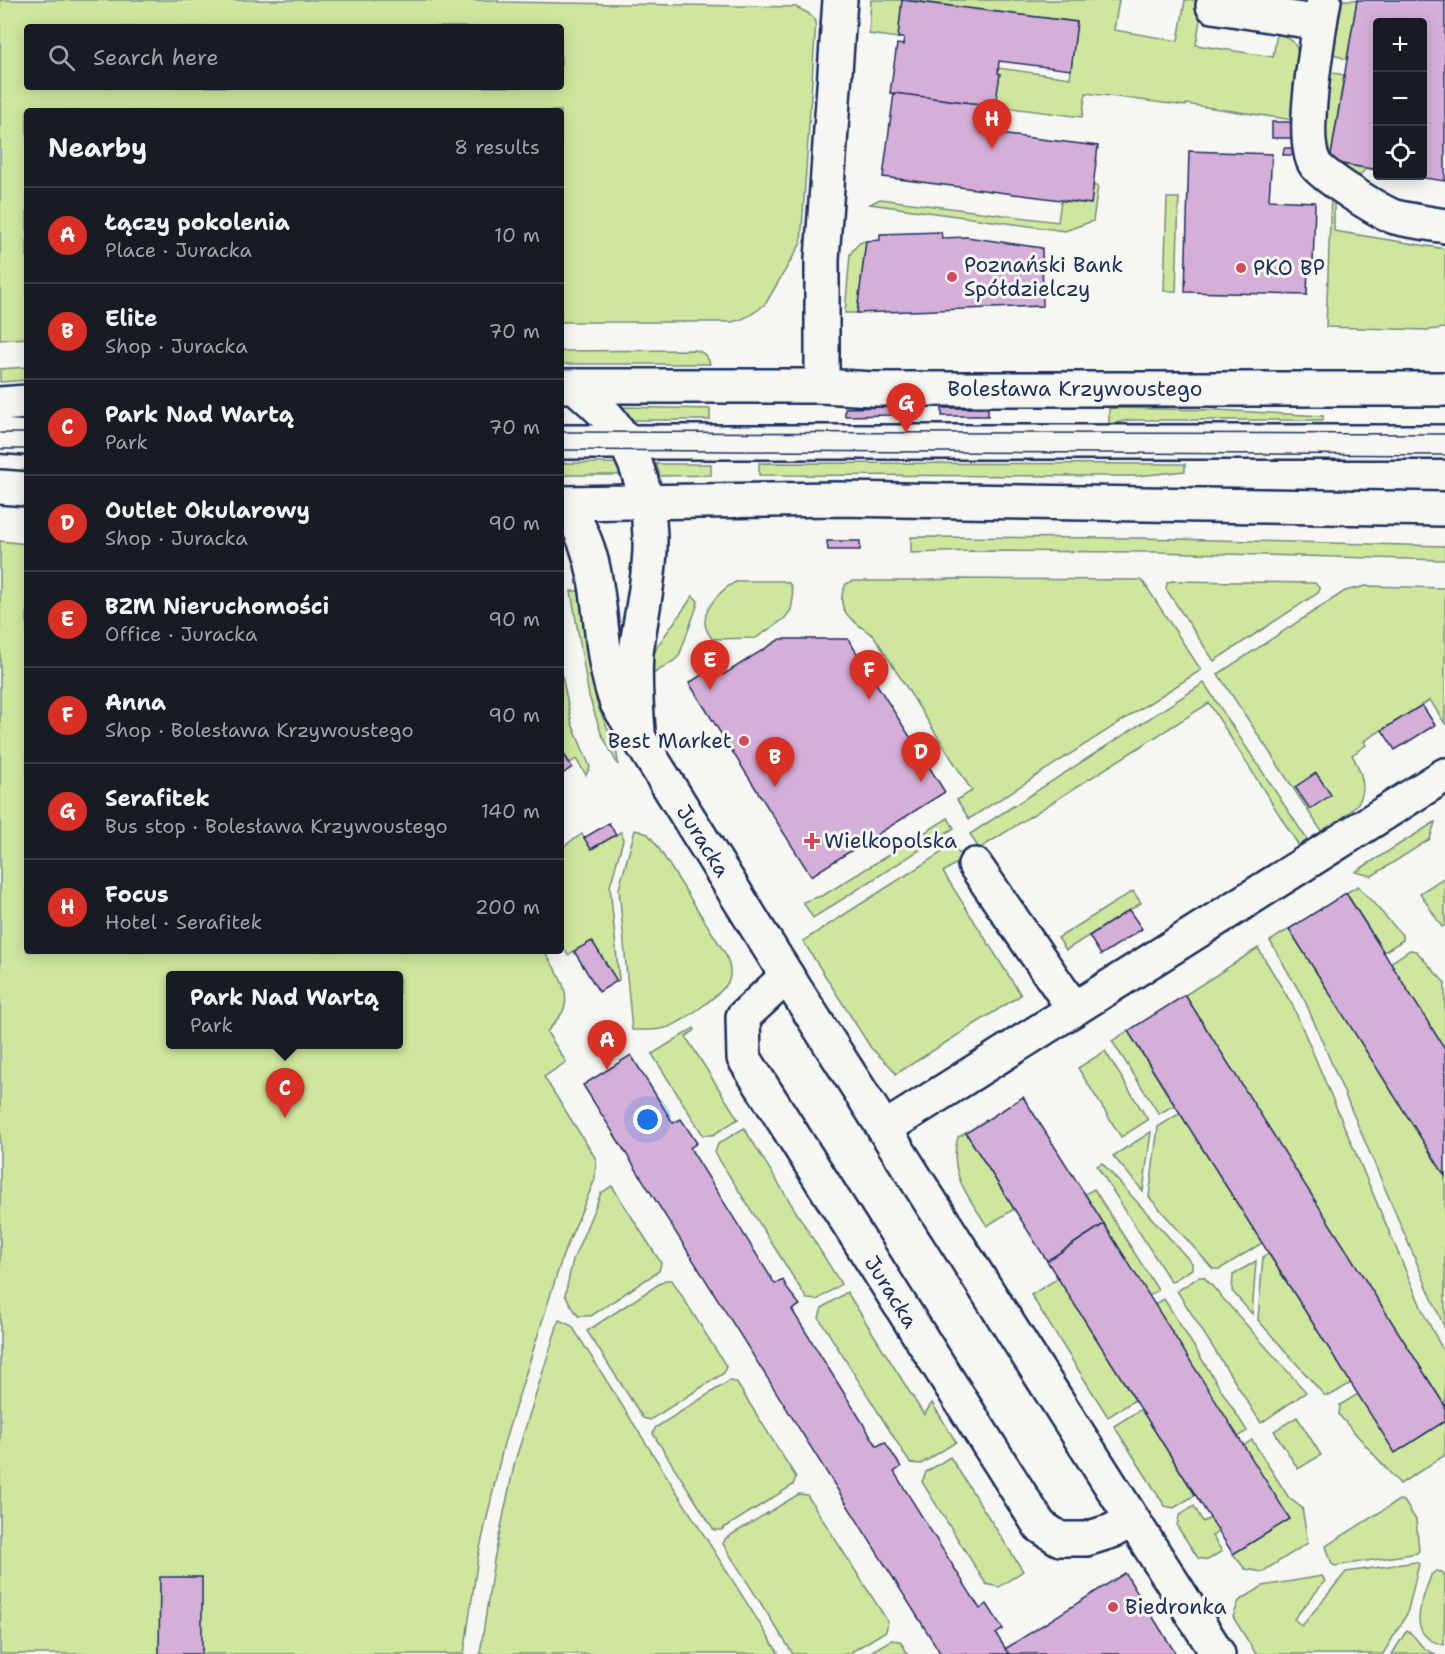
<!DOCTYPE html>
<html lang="en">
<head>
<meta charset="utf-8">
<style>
	body { margin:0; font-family:"Shantell Sans",sans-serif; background:#242831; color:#f1f3f6 }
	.controls { position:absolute; right:18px; top:18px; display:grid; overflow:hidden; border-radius:6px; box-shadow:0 3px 15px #0003 }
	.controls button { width:54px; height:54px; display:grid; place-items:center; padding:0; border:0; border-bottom:2px solid #363941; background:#171b24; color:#f1f3f6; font:30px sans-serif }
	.you { position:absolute; left:648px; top:1120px; width:21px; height:21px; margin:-15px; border:4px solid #fff; border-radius:50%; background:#1a73e8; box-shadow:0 0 0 9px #1a73e833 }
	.badge { display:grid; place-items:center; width:39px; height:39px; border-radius:50%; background:#d93025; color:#fff; font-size:20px; font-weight:700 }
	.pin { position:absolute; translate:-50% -50px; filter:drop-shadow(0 2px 3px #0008) }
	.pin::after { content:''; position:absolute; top:32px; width:21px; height:18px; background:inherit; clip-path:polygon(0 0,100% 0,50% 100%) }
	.popup { position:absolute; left:166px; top:971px; width:237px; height:78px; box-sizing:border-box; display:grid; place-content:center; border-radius:6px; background:#171b24; filter:drop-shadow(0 2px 4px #0005); font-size:20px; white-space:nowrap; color:#9ea1a6 }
	.popup b { font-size:22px; color:#f1f3f6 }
	.popup::after { content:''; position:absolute; left:50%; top:100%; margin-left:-12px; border:12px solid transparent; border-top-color:#171b24 }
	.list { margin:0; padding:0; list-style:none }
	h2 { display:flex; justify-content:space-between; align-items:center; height:78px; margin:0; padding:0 24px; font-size:26px }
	h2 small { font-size:20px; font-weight:400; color:#9ea1a6 }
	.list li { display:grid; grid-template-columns:39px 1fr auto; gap:18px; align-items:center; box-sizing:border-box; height:96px; padding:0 24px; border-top:2px solid #363941 }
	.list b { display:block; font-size:22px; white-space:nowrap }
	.list p { margin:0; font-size:20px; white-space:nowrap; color:#9ea1a6 }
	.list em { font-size:20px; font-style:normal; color:#9ea1a6 }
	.icon { flex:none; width:33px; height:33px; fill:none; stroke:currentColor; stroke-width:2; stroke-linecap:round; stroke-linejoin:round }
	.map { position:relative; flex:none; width:1445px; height:1654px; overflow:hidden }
	.search { position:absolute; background:#171b24; box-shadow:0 3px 15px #0003; left:24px; top:24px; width:540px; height:66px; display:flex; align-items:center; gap:15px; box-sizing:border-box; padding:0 21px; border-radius:6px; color:#9ea1a6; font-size:22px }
	.panel { position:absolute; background:#171b24; box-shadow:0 3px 15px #0003; left:24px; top:108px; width:540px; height:846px; border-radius:6px }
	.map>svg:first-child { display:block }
	.green { fill:#cee79d; stroke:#748b7e; stroke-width:1.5; fill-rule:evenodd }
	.building { fill:#d5afd8; stroke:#1b2f5e; stroke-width:1.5 }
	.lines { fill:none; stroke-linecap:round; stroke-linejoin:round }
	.minor-casing { stroke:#1b2f5e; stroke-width:38 }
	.minor { stroke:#f6f6f2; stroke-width:33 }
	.tram { stroke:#1b2f5e; stroke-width:1.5 }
	.poi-dot { fill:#d1495b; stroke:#f6f6f2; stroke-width:2 }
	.labels { text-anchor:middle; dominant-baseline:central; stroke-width:6; stroke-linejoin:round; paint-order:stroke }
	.poi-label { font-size:21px; fill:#1b2f5e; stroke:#f6f6f2; text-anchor:start }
	.street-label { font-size:21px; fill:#1b2f5e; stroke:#f6f6f2 }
</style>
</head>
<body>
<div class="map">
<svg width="1445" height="1654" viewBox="0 0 1445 1654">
	<rect width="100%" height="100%" fill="#f6f6f2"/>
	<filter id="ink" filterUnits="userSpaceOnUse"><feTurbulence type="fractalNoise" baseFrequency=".0167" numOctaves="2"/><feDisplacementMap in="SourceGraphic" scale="12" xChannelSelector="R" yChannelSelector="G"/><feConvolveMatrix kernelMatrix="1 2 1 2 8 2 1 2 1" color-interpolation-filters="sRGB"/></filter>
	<g filter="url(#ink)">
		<g class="green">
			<path d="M0 0H498V2L796 7 808 13 816 21 801 243 766 303C756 313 746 319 732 322H561V111H27V338L0 340ZM27 27H561V87H27Z"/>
			<path d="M871 0H902L898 38 869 34Z"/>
			<path d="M907 0H1119L1114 30 1178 41 1185 0H1203L1196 45 1273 57 1277 33C1283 35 1289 37 1293 42 1305 56 1300 102 1300 121L1186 104V106L1086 93 1082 117 995 106 1000 74 998 73V68L1070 78 1077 22Z"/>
			<path d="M1337 0H1357L1347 60 1332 53Z"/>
			<path d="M1334 73 1344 75 1330 162 1365 168 1363 172 1357 177 1326 161 1324 81 1329 74Z"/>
			<path d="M1093 186H1098L1093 221 1065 231 870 204 880 199 1058 222 1061 201 1091 204Z"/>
			<path d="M1331 195H1334V231L1445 249V328L1428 330 1326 327Z"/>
			<path d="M1167 198H1179L1176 291H1164Z"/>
			<path d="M866 241 857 313H845L850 254 859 243Z"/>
			<path d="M695 350C703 352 707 355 710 364H561V351Z"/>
			<path d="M27 367V380L0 382V369Z"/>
			<path d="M622 407 710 409V420H632L620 409Z"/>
			<path d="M1109 408 1216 410 1323 416V420H1130L1109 424Z"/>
			<path d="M561 463H618L622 475H561Z"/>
			<path d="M759 463 1185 464V471L1137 476 759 475Z"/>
			<path d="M656 464H711V475L660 476Z"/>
			<path d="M911 537 1138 538 1445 546V560L1156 552 974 551 911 553Z"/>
			<path d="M0 541 27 544V951H544C554 968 574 992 562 1013 558 1019 552 1025 547 1032L566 1062 544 1077 596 1159 595 1179 563 1255 504 1443 478 1557 464 1654H0ZM171 976H399V1044H171Z"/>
			<path d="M953 579 1140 580 1144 583 1201 670 969 819 957 800 972 791 874 636C855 623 832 611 846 584L853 581H910Z"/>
			<path d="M739 581H782L789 583 792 588 793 599 791 610 784 619 756 638 712 639C709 634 704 628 705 621 705 606 725 585 739 581Z"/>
			<path d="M1172 581 1315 583 1320 589 1318 593 1214 661 1166 589 1167 583Z"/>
			<path d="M1366 586 1445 588V724L1430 700 1364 741 1366 745 1352 755C1377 798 1357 808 1322 832L1218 674 1345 591Z"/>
			<path d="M571 591H585C588 624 589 667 596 699 602 722 618 742 618 765L601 733 589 696Z"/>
			<path d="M693 596 698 601 697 606 679 656 675 660 653 674 654 654 658 645Z"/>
			<path d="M561 671 572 724 590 767 586 775 576 759 570 763 561 750Z"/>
			<path d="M1204 683 1308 841 1299 846 1209 703 979 849 970 834Z"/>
			<path d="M948 818 954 828 813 918 803 902 824 895Z"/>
			<path d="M1435 822 1430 839 1372 876 1355 872Z"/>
			<path d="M635 830 648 834 656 844 725 953C729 962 732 971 729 980 725 992 678 1026 665 1028 655 1031 642 1030 632 1030L619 889Z"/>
			<path d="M621 832 623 840 610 886 619 980 617 981 574 951 568 955 561 944V848L582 834 592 849Z"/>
			<path d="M953 845 963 859 943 872 1021 995 896 1074 892 1068 871 1048 803 941Z"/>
			<path d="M1445 877V925L1442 927 1420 893Z"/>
			<path d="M1358 886 1403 936V940L1384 952 1346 893Z"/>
			<path d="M1133 891 1141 903 1066 950 1058 938Z"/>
			<path d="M1289 929 1445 1176V1329L1305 1001 1270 941Z"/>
			<path d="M1258 948 1293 1006 1425 1316 1445 1354V1406L1185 995Z"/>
			<path d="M1410 950 1416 951 1445 983V1049L1390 963Z"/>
			<path d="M694 1028 695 1030 686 1037 738 1119 713 1135H703L652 1054Z"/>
			<path d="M1128 1031 1174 1105 1159 1114 1112 1041Z"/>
			<path d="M1105 1051 1148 1120 1121 1137 1078 1068Z"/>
			<path d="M1180 1113 1262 1243 1220 1269H1213L1149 1197 1158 1127Z"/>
			<path d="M744 1128 841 1284 817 1300 807 1299 715 1153 718 1144Z"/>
			<path d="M1151 1132 1143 1191 1113 1156Z"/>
			<path d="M966 1133 1014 1209 987 1226C969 1197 947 1173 958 1137Z"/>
			<path d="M1102 1163 1192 1263V1269L1171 1282 1097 1166Z"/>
			<path d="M612 1186 661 1263 659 1271 591 1316H578L565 1295 573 1260 601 1193Z"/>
			<path d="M1094 1189 1158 1290 1149 1296 1085 1194Z"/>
			<path d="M1268 1253 1351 1383 1331 1395H1324L1258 1320 1263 1257Z"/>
			<path d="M1256 1261 1252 1314 1232 1291 1233 1275Z"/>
			<path d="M1199 1277H1204L1306 1392 1261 1423 1177 1291Z"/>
			<path d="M1058 1278 1135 1400 1108 1417 1031 1295Z"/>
			<path d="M665 1280H672L726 1366 724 1373 650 1420 643 1418 587 1331Z"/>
			<path d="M847 1292 924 1415 932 1403 956 1442 921 1464 910 1463 819 1318 822 1308Z"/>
			<path d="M1164 1299 1247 1431 1238 1437 1154 1305Z"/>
			<path d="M559 1320 572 1326 779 1654H480L494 1560 515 1461Z"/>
			<path d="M729 1381 736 1382 796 1477 793 1485 721 1530H714L653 1434 655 1428Z"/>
			<path d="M1358 1394 1445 1421V1455L1400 1484 1339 1415 1340 1405Z"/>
			<path d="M1141 1409 1195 1495 1174 1508 1165 1506 1114 1426Z"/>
			<path d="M1297 1417 1321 1455 1298 1469 1274 1431Z"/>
			<path d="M1252 1440 1289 1498 1302 1508 1308 1543 1262 1572 1245 1569 1233 1554 1289 1519 1243 1446Z"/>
			<path d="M950 1457 1023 1571 999 1587 986 1584 922 1482 926 1472Z"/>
			<path d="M799 1494 807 1495 888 1622 886 1631 848 1654H793L723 1544 726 1538Z"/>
			<path d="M1399 1500 1404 1501 1416 1520 1419 1550 1417 1553 1335 1566 1332 1564 1326 1546Z"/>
			<path d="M1194 1506 1203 1522 1210 1518 1218 1532 1212 1536 1222 1551 1208 1560 1198 1558 1177 1526 1179 1516Z"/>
			<path d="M1416 1562 1419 1564 1407 1614 1383 1654H1256L1233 1617 1239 1601 1263 1586 1322 1576 1325 1581 1294 1619 1302 1626 1346 1572Z"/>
			<path d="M1436 1571 1442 1572 1445 1576 1444 1645C1403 1636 1423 1601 1431 1575Z"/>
			<path d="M1407 1630C1419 1638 1418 1649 1436 1654H1392Z"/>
			<path d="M891 1640 900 1641 908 1654H867Z"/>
		</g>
		<g class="building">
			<path d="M902 0 1077 22 1071 70 999 61 998 73 1000 74 995 106 890 93 897 44 903 45 904 38H898Z"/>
			<path d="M1357 0H1445V181L1410 176H1422V22H1378V170L1330 162Z"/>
			<path d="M894 93 995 106 991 133 1098 146 1091 204 883 177Z"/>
			<path d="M1272 122H1298L1297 138H1272Z"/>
			<path d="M1284 148H1294V155H1283Z"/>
			<path d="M1189 151 1272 154 1269 200 1315 202 1313 266H1308L1307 295 1185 292Z"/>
			<path d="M941 232 942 238 967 237 1042 248 1043 306 857 313 866 241 880 240V234Z"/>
			<path d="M892 407 891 415 845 416V408Z"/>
			<rect x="942" y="408" width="46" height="8"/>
			<path d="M827 541H860V550H828Z"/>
			<path d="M780 639H848L945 792 811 876 689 683 717 665 723 675Z"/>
			<path d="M1422 705 1435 725 1395 750 1382 730Z"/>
			<path d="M561 750 572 767 561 775Z"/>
			<path d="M1316 773 1331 795 1310 809 1295 787Z"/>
			<path d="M609 823 616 835 591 849 584 838Z"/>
			<path d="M1346 893 1445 1049V1176L1289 929Z"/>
			<path d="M1129 910 1142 929 1101 955 1089 936Z"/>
			<path d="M592 941 617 981 599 992 574 951Z"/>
			<path d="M1185 995 1445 1406V1421L1395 1453 1128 1031Z"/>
			<path d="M631 1055 673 1123 681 1119 697 1143 690 1148 775 1284 783 1280 788 1290 800 1305 792 1310 877 1446 885 1442 901 1467 894 1472 980 1609 987 1604 1003 1629 996 1634 1009 1654H941L583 1085Z"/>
			<path d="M1023 1097 1104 1224 1047 1261 966 1133Z"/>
			<path d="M1104 1224 1290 1519 1233 1554 1047 1261Z"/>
			<path d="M1125 1573 1176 1654H1009L1005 1649Z"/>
			<path d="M160 1577H202V1654H159Z"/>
		</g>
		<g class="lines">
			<defs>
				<g id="minor">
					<path d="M1213 6 1320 23 1324 0"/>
					<path d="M1320 23C1316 53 1300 140 1315 164 1322 176 1382 213 1395 217 1411 221 1429 223 1445 226"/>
					<path d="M561 386H822L873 389H1445"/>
					<path d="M575 386C587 397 601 408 611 421 639 457 651 504 650 549 649 584 640 619 636 653 634 679 636 705 638 731"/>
					<path d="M822 386V259L840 0"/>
					<path d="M0 404 27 402"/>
					<path d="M0 436 27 438"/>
					<path d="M561 442H1445"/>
					<path d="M0 487 27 489"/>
					<path d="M561 503 835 499 1445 509"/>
					<path d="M564 503C611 566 591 634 617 703L787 976 1218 1654"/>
					<path d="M975 865 1074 1009"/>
					<path d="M787 976 743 1017 744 1058 1040 1526 1060 1539H1086L1112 1531 1132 1520"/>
					<path d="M884 1129 1445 775"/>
				</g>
			</defs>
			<use href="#minor" class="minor-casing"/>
			<use href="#minor" class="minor"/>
			<g class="tram">
				<path d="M561 432 1445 434"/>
				<path d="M0 433H27"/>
				<path d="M0 449H27"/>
				<path d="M561 450 1445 455"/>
			</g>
		</g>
	</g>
	<g class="poi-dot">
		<circle cx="1241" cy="268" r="6"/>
		<circle cx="952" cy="277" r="6"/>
		<circle cx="744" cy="741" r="6"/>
		<path d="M809 832h6v6h6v6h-6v6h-6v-6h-6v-6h6z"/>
		<circle cx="1113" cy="1607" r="6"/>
	</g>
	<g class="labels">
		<g class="poi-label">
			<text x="964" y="265">Poznański Bank<tspan x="964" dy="24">Spółdzielczy</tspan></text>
			<text x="1253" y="268">PKO BP</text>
			<text x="732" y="741" text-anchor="end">Best Market</text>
			<text x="824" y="841">Wielkopolska</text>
			<text x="1125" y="1607">Biedronka</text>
		</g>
		<g class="street-label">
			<text x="1075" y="389">Bolesława Krzywoustego</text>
			<text transform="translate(703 841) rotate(58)">Juracka</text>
			<text transform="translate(891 1292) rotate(58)">Juracka</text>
		</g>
	</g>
</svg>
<div class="controls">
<button>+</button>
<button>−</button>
<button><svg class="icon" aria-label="locate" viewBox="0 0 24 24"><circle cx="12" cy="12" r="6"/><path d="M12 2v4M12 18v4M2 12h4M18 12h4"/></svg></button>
</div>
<div class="you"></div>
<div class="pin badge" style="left:607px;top:1070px">A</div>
<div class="pin badge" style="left:775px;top:787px">B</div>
<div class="pin badge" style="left:285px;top:1118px">C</div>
<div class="popup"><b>Park Nad Wartą</b>Park</div>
<div class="pin badge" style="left:921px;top:782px">D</div>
<div class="pin badge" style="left:710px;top:690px">E</div>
<div class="pin badge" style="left:869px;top:700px">F</div>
<div class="pin badge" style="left:906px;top:433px">G</div>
<div class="pin badge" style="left:992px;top:149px">H</div>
<div class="search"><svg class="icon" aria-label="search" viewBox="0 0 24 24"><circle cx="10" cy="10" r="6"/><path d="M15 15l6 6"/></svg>Search here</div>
<section class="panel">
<h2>Nearby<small>8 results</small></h2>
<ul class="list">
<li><span class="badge">A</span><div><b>Łączy pokolenia</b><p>Place · Juracka</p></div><em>10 m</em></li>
<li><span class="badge">B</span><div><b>Elite</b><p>Shop · Juracka</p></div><em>70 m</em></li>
<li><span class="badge">C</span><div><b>Park Nad Wartą</b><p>Park</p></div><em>70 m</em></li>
<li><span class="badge">D</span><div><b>Outlet Okularowy</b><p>Shop · Juracka</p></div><em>90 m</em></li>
<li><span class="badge">E</span><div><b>BZM Nieruchomości</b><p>Office · Juracka</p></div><em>90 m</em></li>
<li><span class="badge">F</span><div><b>Anna</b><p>Shop · Bolesława Krzywoustego</p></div><em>90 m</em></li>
<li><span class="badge">G</span><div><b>Serafitek</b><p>Bus stop · Bolesława Krzywoustego</p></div><em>140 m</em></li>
<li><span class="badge">H</span><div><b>Focus</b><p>Hotel · Serafitek</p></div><em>200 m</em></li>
</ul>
</section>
</div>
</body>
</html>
